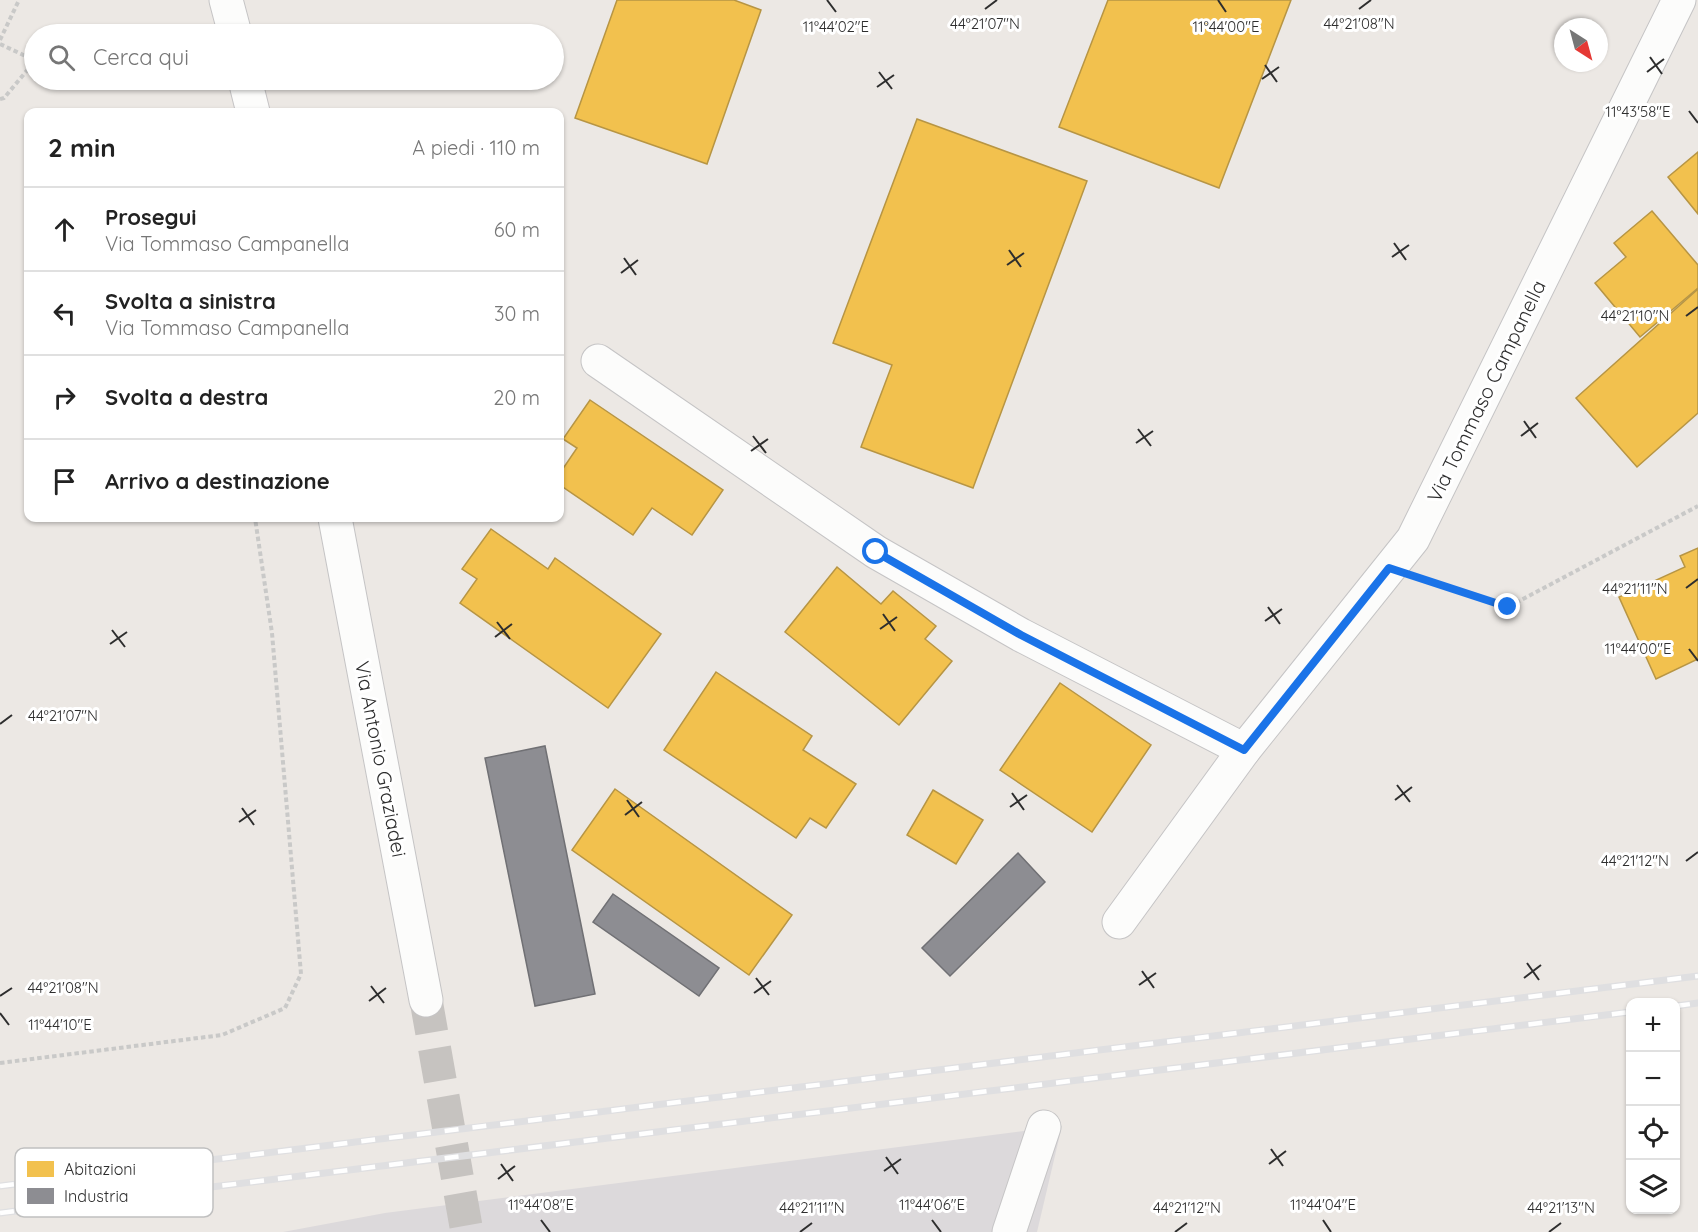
<!DOCTYPE html>
<html lang="it">
<head>
<meta charset="utf-8">
<style>
	body { margin:0; font-family:Quicksand,sans-serif; background:#f2f2f2; color:#222 }
	.controls { position:absolute; right:18px; bottom:18px; display:grid; overflow:hidden; border-radius:12px; box-shadow:0 2px 4px #0004 }
	.controls button { width:54px; height:54px; display:grid; place-items:center; padding:0; border:0; border-bottom:2px solid #e0e0e0; background:#fff; color:#222; font:30px sans-serif }
	.compass { position:absolute; left:1554px; top:18px; width:54px; height:54px; border-radius:50%; background:#fff; box-shadow:0 2px 4px #0004; rotate:144deg }
	.stop { position:absolute; width:18px; height:18px; margin:-14px; border:4px solid #1a73e8; border-radius:50%; background:#fff }
	.stop.end { background:#1a73e8; border-color:#fff; box-shadow:0 2px 6px #0008 }
	.list { margin:0; padding:0; list-style:none }
	h2 { display:flex; justify-content:space-between; align-items:center; height:78px; margin:0; padding:0 24px; font-size:26px }
	h2 small { font-size:20px; font-weight:400; color:#767676 }
	.list li { display:grid; grid-template-columns:39px 1fr auto; gap:18px; align-items:center; box-sizing:border-box; height:84px; padding:0 24px; border-top:2px solid #e0e0e0 }
	.list b { display:block; font-size:22px; white-space:nowrap }
	.list p { margin:0; font-size:20px; white-space:nowrap; color:#767676 }
	.list em { font-size:20px; font-style:normal; color:#767676 }
	.icon { flex:none; width:33px; height:33px; fill:none; stroke:currentColor; stroke-width:2; stroke-linecap:round; stroke-linejoin:round }
	.map { position:relative; flex:none; width:1698px; height:1232px; overflow:hidden }
	.search { position:absolute; background:#fff; box-shadow:0 2px 4px #0004; left:24px; top:24px; width:540px; height:66px; display:flex; align-items:center; gap:15px; box-sizing:border-box; padding:0 21px; border-radius:33px; color:#767676; font-size:22px }
	.panel { position:absolute; background:#fff; box-shadow:0 2px 4px #0004; left:24px; top:108px; width:540px; height:414px; border-radius:12px }
	.map>svg:first-child { display:block }
	.industrial { fill:#dcd9db }
	.homes { fill:#f2c14e; stroke:#b79544; stroke-width:1.5 }
	.industry { fill:#8d8d92; stroke:#707074; stroke-width:1.5 }
	.lines { fill:none; stroke-linecap:round; stroke-linejoin:round }
	.tertiary-tunnel { stroke:#c6c3c0; stroke-width:33; stroke-dasharray:33 16; stroke-linecap:butt }
	.minor-casing { stroke:#c5c4c5; stroke-width:35 }
	.tertiary-casing { stroke:#c5c4c5; stroke-width:35 }
	.path { stroke:#c9c9c8; stroke-width:4; stroke-dasharray:4.5 3; stroke-linecap:butt }
	.minor { stroke:#fcfcfb; stroke-width:33 }
	.tertiary { stroke:#fcfcfb; stroke-width:33 }
	.rail-casing { stroke:#dfdfe1; stroke-width:7 }
	.rail { stroke:#fff; stroke-width:4.5; stroke-dasharray:14; stroke-linecap:butt }
	.route { stroke:#1a73e8; stroke-width:8 }
	.ticks { fill:none; stroke:#2e2e2e; stroke-width:2 }
	.labels { text-anchor:middle; dominant-baseline:central; stroke-width:6; stroke-linejoin:round; paint-order:stroke }
	.street-label { font-size:20px; fill:#2e2e2e; stroke:#fff }
	.key { fill:#fff; stroke:#c0c0c0; stroke-width:1.5 }
	.key-label { font-size:16px; fill:#2e2e2e }
	.ticks-label { font-size:15px; text-anchor:middle; fill:#2e2e2e; stroke:#fff; stroke-width:6; stroke-linejoin:round; paint-order:stroke }
</style>
</head>
<body>
<div class="map">
<svg width="1698" height="1232" viewBox="0 0 1698 1232">
	<rect width="100%" height="100%" fill="#ece8e4"/>
	<path class="industrial" d="M1062 1126 1037 1232H283L385 1213Z"/>
	<g class="homes">
		<path d="M617 0H734L761 10 707 164 575 118Z"/>
		<path d="M1108 0H1291L1219 188 1059 127Z"/>
		<path d="M917 119 1087 181 973 488 861 447 892 365 833 343Z"/>
		<path d="M1698 152V214L1668 177Z"/>
		<path d="M1652 211 1698 265V288L1640 337 1595 283 1626 257 1614 243Z"/>
		<path d="M1698 289V413L1637 467 1576 398Z"/>
		<path d="M590 400 723 490 692 535 652 508 633 535 560 485V473L577 448 563 439Z"/>
		<path d="M491 529 548 569 555 558 661 634 608 708 460 603 477 579 462 569Z"/>
		<path d="M1698 548V659L1656 679 1619 597 1685 567 1680 556Z"/>
		<path d="M837 567 881 604 893 591 936 626 925 639 952 661 899 725 785 632Z"/>
		<path d="M716 672 812 736 803 750 856 784 826 828 810 818 796 838 664 750Z"/>
		<path d="M1060 683 1151 745 1092 832 1000 770Z"/>
		<path d="M615 789 792 915 749 975 572 850Z"/>
		<path d="M933 790 983 820 956 864 907 835Z"/>
	</g>
	<g class="industry">
		<path d="M545 746 595 994 535 1006 485 758Z"/>
		<path d="M1018 853 1045 882 950 976 922 948Z"/>
		<path d="M613 894 719 968 699 996 593 922Z"/>
	</g>
	<g class="lines">
		<path class="tertiary-tunnel" d="M426 1000 467 1232"/>
		<defs>
			<g id="minor">
				<path d="M598 361 876 552 1021 635 1244 750"/>
				<path d="M1119 922 1244 750 1413 539 1679 0"/>
				<path d="M1009 1232 1044 1127"/>
			</g>
			<g id="tertiary">
				<path d="M226 0 235 34"/>
				<path d="M245 80 253 112"/>
				<path d="M335 518 426 1000"/>
			</g>
		</defs>
		<use href="#minor" class="minor-casing"/>
		<use href="#tertiary" class="tertiary-casing"/>
		<g class="path">
			<path d="M0 40 19 0"/>
			<path d="M0 44 34 60"/>
			<path d="M0 99 4 98 34 62"/>
			<path d="M1431 582 1508 607 1698 506"/>
			<path d="M0 1063 222 1035 285 1008 301 974 272 633 255 518"/>
		</g>
		<use href="#minor" class="minor"/>
		<use href="#tertiary" class="tertiary"/>
		<defs>
			<g id="rail">
				<path d="M1676 1006 1698 1003"/>
				<path d="M0 1186 1698 976"/>
				<path d="M0 1213 1630 1012"/>
			</g>
		</defs>
		<use href="#rail" class="rail-casing"/>
		<use href="#rail" class="rail"/>
	</g>
	<g class="lines">
		<path class="route" d="M876 552 1021 635 1244 750 1389 568 1508 607"/>
	</g>
	<path class="ticks" d="M827 0 836 12M1218 0 1226 12M985 9 997 0M1359 9 1371 0M1650 57 1662 74M1265 65 1277 82M879 72 892 89M1647 72 1664 59M1262 79 1279 67M877 87 894 75M1689 111 1698 123M1394 243 1406 260M1009 250 1021 267M1392 257 1409 245M624 258 636 275M1007 265 1024 253M621 273 638 260M1686 316 1698 307M1524 421 1536 438M1138 429 1151 446M753 436 766 453M1521 436 1538 423M1136 443 1153 431M751 451 768 439M1686 588 1698 579M1268 607 1280 624M883 614 895 631M1265 621 1282 609M497 622 510 639M880 629 897 617M112 630 125 647M495 637 512 624M110 644 127 632M1689 649 1698 661M0 724 12 715M1397 785 1410 802M1012 793 1024 810M627 800 639 817M1395 800 1412 787M1010 807 1027 795M242 808 254 825M625 815 642 802M239 822 256 810M1686 861 1698 852M1527 963 1539 980M1142 971 1154 988M756 978 769 995M1524 978 1541 965M1139 985 1156 973M371 986 384 1003M754 993 771 981M0 996 12 988M369 1001 386 988M0 1013 9 1025M1271 1149 1283 1166M886 1157 898 1174M501 1164 513 1181M1269 1164 1286 1151M884 1171 901 1159M498 1179 515 1166M541 1220 550 1232M932 1220 941 1232M1323 1220 1331 1232M800 1232 812 1223M1175 1232 1187 1223M1549 1232 1561 1223"/>
	<g class="labels">
		<g class="street-label">
			<text transform="translate(1486 391) rotate(-64)">Via Tommaso Campanella</text>
			<text transform="translate(381 759) rotate(79)">Via Antonio Graziadei</text>
		</g>
	</g>
	<rect x="15" y="1148" width="198" height="69" rx="9" class="key"/>
	<rect x="27" y="1161" width="27" height="16" fill="#f2c14e"/>
	<rect x="27" y="1188" width="27" height="16" fill="#8d8d92"/>
	<g class="key-label">
		<text x="64" y="1175">Abitazioni</text>
		<text x="64" y="1202">Industria</text>
	</g>
	<g class="ticks-label">
		<text x="985" y="29">44°21'07"N</text>
		<text x="1359" y="29">44°21'08"N</text>
		<text x="836" y="32">11°44'02"E</text>
		<text x="1226" y="32">11°44'00"E</text>
		<text x="1638" y="117">11°43'58"E</text>
		<text x="1635" y="321">44°21'10"N</text>
		<text x="1635" y="594">44°21'11"N</text>
		<text x="1638" y="654">11°44'00"E</text>
		<text x="63" y="721">44°21'07"N</text>
		<text x="1635" y="866">44°21'12"N</text>
		<text x="63" y="993">44°21'08"N</text>
		<text x="60" y="1030">11°44'10"E</text>
		<text x="541" y="1210">11°44'08"E</text>
		<text x="932" y="1210">11°44'06"E</text>
		<text x="1323" y="1210">11°44'04"E</text>
		<text x="812" y="1213">44°21'11"N</text>
		<text x="1187" y="1213">44°21'12"N</text>
		<text x="1561" y="1213">44°21'13"N</text>
	</g>
</svg>
<div class="controls">
<button>+</button>
<button>−</button>
<button><svg class="icon" aria-label="locate" viewBox="0 0 24 24"><circle cx="12" cy="12" r="6"/><path d="M12 2v4M12 18v4M2 12h4M18 12h4"/></svg></button>
<button><svg class="icon" aria-label="layers" viewBox="0 0 24 24"><path d="M12 4l9 5-9 5-9-5zM3 14l9 5 9-5"/></svg></button>
</div>
<svg class="compass" viewBox="-18 -18 36 36"><path d="M0-13l5 13h-10z" fill="#e53935"/><path d="M0 13l5-13h-10z" fill="#767676"/></svg>
<div class="stop" style="left:876px;top:552px"></div>
<div class="stop end" style="left:1508px;top:607px"></div>
<div class="search"><svg class="icon" aria-label="search" viewBox="0 0 24 24"><circle cx="10" cy="10" r="6"/><path d="M15 15l6 6"/></svg>Cerca qui</div>
<section class="panel">
<h2>2 min<small>A piedi · 110 m</small></h2>
<ul class="list">
<li><svg class="icon" aria-label="ahead" viewBox="0 0 24 24"><path d="M12 20V5M6 11l6-6 6 6"/></svg><div><b>Prosegui</b><p>Via Tommaso Campanella</p></div><em>60 m</em></li>
<li><svg class="icon" aria-label="left" viewBox="0 0 24 24"><path d="M17 20v-9H6M10 6l-5 5 5 5"/></svg><div><b>Svolta a sinistra</b><p>Via Tommaso Campanella</p></div><em>30 m</em></li>
<li><svg class="icon" aria-label="right" viewBox="0 0 24 24"><path d="M7 20v-9h11M14 6l5 5-5 5"/></svg><div><b>Svolta a destra</b></div><em>20 m</em></li>
<li><svg class="icon" aria-label="arrive" viewBox="0 0 24 24"><path d="M6 21V4h12l-3 4 3 4H6"/></svg><div><b>Arrivo a destinazione</b></div></li>
</ul>
</section>
</div>
</body>
</html>
